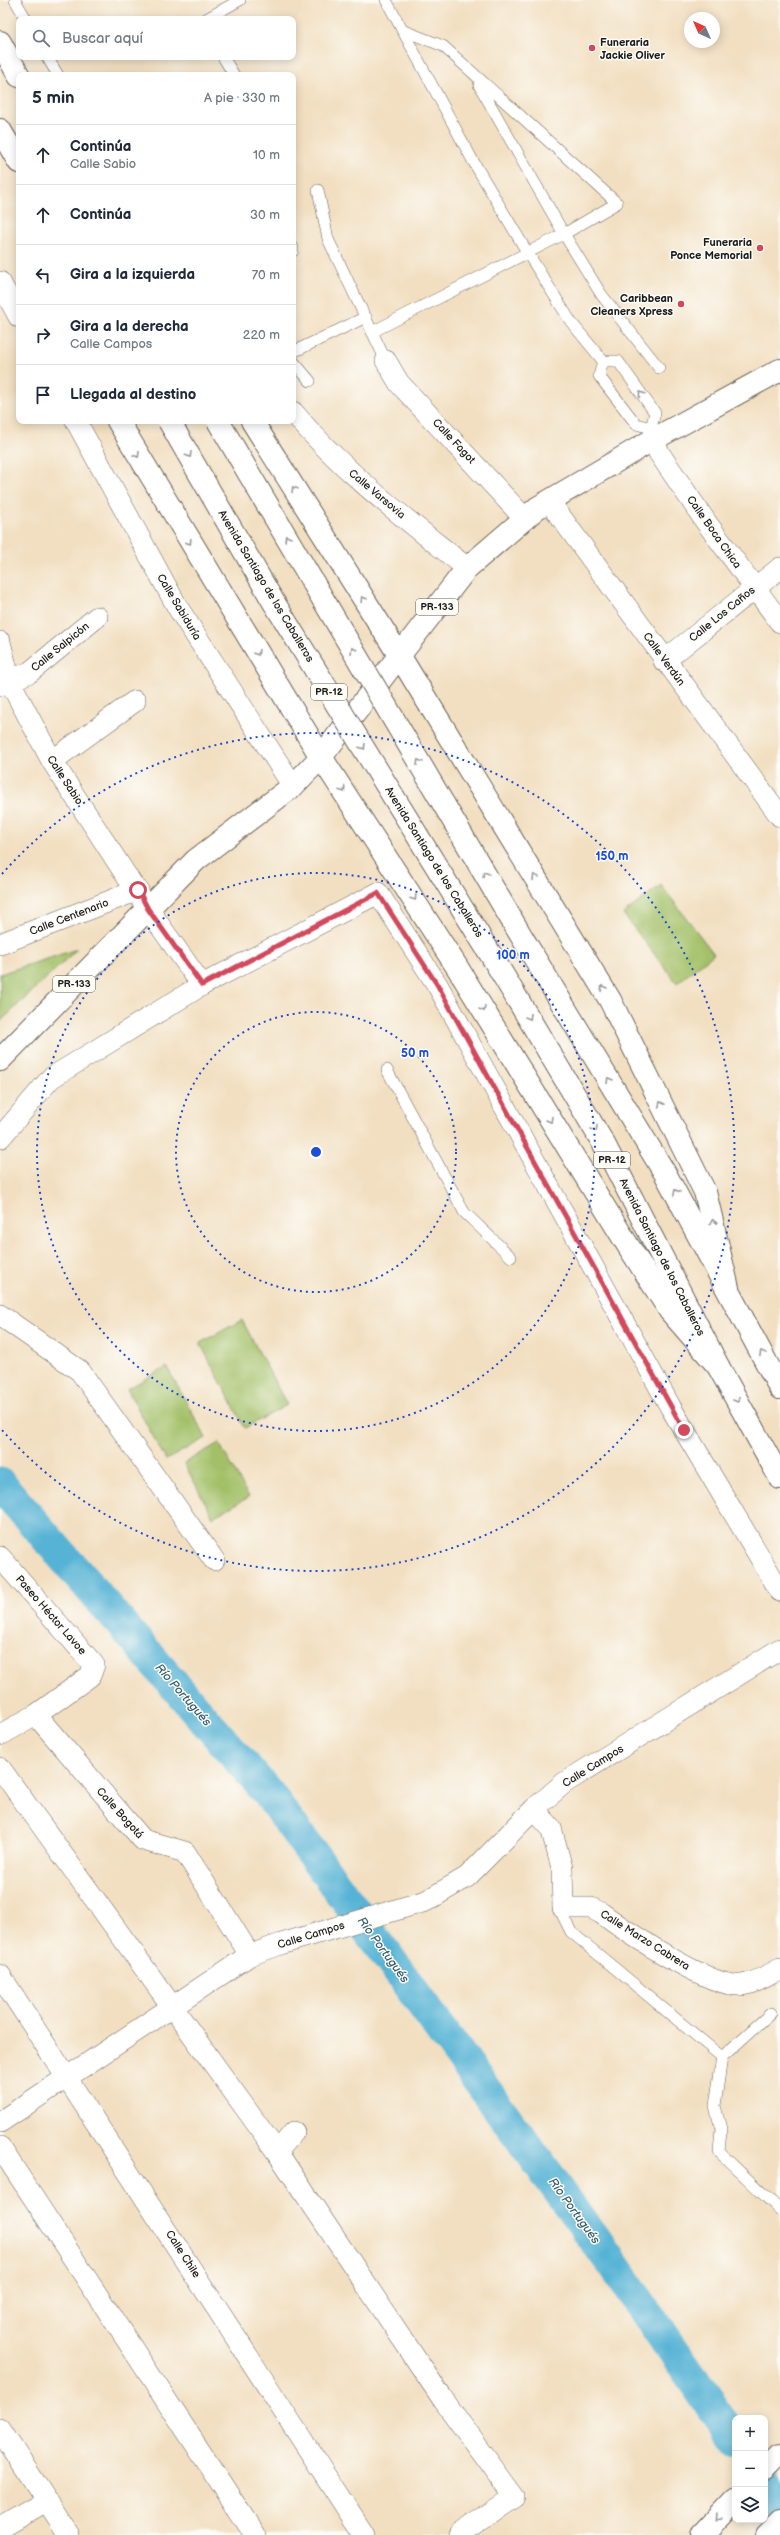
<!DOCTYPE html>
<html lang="es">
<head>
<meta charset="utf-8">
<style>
	body { margin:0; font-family:"Balsamiq Sans",sans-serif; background:#f2f2f3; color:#1f2937 }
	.controls { position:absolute; right:12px; bottom:12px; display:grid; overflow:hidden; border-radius:8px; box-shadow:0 2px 10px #0003 }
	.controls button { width:36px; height:36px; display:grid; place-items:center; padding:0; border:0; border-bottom:1px solid #e0e1e3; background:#fff; color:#1f2937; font:20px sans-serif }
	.compass { position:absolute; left:684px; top:12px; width:36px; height:36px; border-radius:50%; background:#fff; box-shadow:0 2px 10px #0003; rotate:315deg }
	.stop { position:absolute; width:12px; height:12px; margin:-9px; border:3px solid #d1495b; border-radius:50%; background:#fff }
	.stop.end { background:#d1495b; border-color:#fff; box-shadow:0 1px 4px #0008 }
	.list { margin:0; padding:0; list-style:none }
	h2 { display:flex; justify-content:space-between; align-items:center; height:52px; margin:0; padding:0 16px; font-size:17px }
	h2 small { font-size:13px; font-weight:400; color:#747a83 }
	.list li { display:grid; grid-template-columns:26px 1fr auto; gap:12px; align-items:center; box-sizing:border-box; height:60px; padding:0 16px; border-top:1px solid #e0e1e3 }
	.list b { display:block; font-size:15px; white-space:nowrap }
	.list p { margin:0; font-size:13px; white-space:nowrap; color:#747a83 }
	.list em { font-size:13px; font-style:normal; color:#747a83 }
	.icon { flex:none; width:22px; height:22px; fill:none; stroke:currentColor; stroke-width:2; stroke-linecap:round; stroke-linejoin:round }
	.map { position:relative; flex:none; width:780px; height:2535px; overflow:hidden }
	.search { position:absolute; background:#fff; box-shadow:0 2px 10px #0003; left:16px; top:16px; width:280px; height:44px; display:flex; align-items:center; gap:10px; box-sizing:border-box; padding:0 14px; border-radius:8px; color:#747a83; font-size:15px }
	.panel { position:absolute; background:#fff; box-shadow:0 2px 10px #0003; left:16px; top:72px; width:280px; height:352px; border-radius:8px }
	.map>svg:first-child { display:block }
	.green { fill:#a3c067; stroke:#606e42 }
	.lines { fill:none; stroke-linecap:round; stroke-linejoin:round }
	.river { stroke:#57b3d5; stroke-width:33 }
	.lane-casing { stroke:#676056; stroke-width:12 }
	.street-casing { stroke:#676056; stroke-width:22 }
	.primary-casing { stroke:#676056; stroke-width:24 }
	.highway-casing { stroke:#676056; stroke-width:24 }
	.lane { stroke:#fff; stroke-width:11 }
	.street { stroke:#fff; stroke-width:21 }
	.primary { stroke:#fff; stroke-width:22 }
	.highway { stroke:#fff; stroke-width:22 }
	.highway-bridge-casing { stroke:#676056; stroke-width:24; stroke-linecap:butt }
	.highway-bridge { stroke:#fff; stroke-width:22 }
	.oneway { stroke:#999 }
	.route { stroke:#d1495b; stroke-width:5 }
	.ring { fill:none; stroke:#1d4ed8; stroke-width:2; stroke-dasharray:2 4 }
	.poi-dot { fill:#d1495b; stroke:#fdfcf7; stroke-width:1.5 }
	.labels { text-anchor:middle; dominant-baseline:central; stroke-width:3; stroke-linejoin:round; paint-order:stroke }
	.shield { fill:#fdfcf7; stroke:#605f5e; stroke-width:1 }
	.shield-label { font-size:10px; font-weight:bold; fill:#1c1c1c }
	.poi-label { font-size:11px; font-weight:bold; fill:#1c1c1c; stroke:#fdfcf7; text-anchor:end }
	.street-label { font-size:11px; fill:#1c1c1c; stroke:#fdfcf7 }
	.water-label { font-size:12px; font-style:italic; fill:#37606f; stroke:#fdfcf7 }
	.centre { fill:#1d4ed8; stroke:#fdfcf7; stroke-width:2 }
	.ring-label { font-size:12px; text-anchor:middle; font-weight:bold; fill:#1d4ed8; stroke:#fdfcf7; stroke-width:3; stroke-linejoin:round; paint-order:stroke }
</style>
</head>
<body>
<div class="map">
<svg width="780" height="2535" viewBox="0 0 780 2535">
	<rect width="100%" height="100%" fill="#fdfcf7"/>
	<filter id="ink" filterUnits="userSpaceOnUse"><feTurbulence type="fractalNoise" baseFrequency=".025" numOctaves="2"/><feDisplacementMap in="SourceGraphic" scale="8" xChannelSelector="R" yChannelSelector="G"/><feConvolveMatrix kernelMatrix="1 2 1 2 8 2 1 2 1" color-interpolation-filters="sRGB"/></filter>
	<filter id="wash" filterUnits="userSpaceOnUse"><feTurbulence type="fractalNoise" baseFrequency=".012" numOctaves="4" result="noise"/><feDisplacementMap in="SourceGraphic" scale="16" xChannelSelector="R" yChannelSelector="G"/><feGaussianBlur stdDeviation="0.9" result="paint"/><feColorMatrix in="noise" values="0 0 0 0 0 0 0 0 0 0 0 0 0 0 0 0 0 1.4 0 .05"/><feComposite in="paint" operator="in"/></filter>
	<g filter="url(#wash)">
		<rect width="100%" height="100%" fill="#f2dfc1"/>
		<g class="green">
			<path d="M661 885 714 954 677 983 623 914Z"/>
			<path d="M77 949 0 1022V974Z"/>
			<path d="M242 1320 287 1405 245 1428 200 1343Z"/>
			<path d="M167 1367 206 1438 166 1460 127 1389Z"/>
			<path d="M219 1443 249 1497 213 1517 184 1463Z"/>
		</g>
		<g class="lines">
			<g class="river">
				<path d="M0 1484 268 1793 614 2266 735 2440"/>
				<path d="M765 2484 780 2505"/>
			</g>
		</g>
	</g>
	<g filter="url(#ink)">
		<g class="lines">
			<defs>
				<g id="lane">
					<path d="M15 0 26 19"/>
					<path d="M386 0 473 161 527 252 571 322 603 361H618L655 413 651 428 654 439"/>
					<path d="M206 19 240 0"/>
					<path d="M47 57 58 75"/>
					<path d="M223 57 234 75"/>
					<path d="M479 85 564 234 601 294 659 368"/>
					<path d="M318 190 328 239 386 361"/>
					<path d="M293 248V251"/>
					<path d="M372 332 564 234 617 203 443 46 402 30"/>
					<path d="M293 352 366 317"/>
					<path d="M293 361 310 381"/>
					<path d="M603 361 599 376 636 424 651 428"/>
					<path d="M387 1070 464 1212 511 1257"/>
					<path d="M563 1908V1916L571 1932 722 2057"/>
					<path d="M771 2013 722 2057 715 2106 721 2129 719 2152 780 2210"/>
				</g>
				<g id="street">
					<path d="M0 282 19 317"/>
					<path d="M386 361 399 383 525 519"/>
					<path d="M293 412C343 472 406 519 467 568"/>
					<path d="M76 421 178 608 293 786"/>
					<path d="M654 439 659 453 706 522 780 622"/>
					<path d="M549 501 780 816"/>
					<path d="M0 642 10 682 52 761 148 909 202 985"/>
					<path d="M664 661 780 568"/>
					<path d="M0 685 30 672 97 617"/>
					<path d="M52 761 135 701"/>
					<path d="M0 944 138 890"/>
					<path d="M0 1138 51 1078 202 985 378 893 438 986 671 1408 780 1591"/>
					<path d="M0 1315 80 1371 214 1560"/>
					<path d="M0 1557 94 1665 90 1676 36 1715 0 1735"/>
					<path d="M36 1715 143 1840 185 1852 250 1955"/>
					<path d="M0 1768 277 2152 442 2398 514 2497 458 2535"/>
					<path d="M534 1809 551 1828 562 1868 563 1908H591L601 1913C627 1932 710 1988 741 1985 755 1984 768 1975 780 1969"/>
					<path d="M0 1975 364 2535"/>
					<path d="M0 2122 250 1955 281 1944 426 1901 467 1877 534 1809 564 1783 780 1649"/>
					<path d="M0 2147 255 2535"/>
					<path d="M277 2152 294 2132"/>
					<path d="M0 2429 69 2535"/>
					<path d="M0 2528 46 2501"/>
				</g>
				<g id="primary">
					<path d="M0 1060 196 860 293 786 321 757 467 568 537 508 654 439 780 370"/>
					<path d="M765 2469 780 2454"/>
					<path d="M702 2535 735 2500"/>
					<path d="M766 2535 780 2521"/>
				</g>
				<g id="highway">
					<path d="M0 42 19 76"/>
					<path d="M0 130 19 162"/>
					<path d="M118 421 321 757 457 967 627 1244 670 1311 718 1366"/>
					<path d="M252 421 399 655 610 1000 705 1192 728 1288"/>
					<path d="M526 944 666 1175 780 1388"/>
					<path d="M494 960 605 1146 718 1366 780 1478"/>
				</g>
			</defs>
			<use href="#lane" class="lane-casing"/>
			<use href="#street" class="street-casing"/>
			<use href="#primary" class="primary-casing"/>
			<use href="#highway" class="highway-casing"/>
			<use href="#lane" class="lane"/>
			<use href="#street" class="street"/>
			<use href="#primary" class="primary"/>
			<use href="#highway" class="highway"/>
			<defs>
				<g id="highway-bridge">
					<path d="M169 421 273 601 494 960"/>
					<path d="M218 421 526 944"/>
				</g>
			</defs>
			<use href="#highway-bridge" class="highway-bridge-casing"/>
			<use href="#highway-bridge" class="highway-bridge"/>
		</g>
		<defs><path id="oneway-chevron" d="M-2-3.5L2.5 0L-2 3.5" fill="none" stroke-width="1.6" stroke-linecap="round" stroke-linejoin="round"/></defs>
		<g class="oneway">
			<use href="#oneway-chevron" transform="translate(641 394) rotate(-125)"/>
			<use href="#oneway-chevron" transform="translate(137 455) rotate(60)"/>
			<use href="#oneway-chevron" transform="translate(189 455) rotate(60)"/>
			<use href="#oneway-chevron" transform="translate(294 489) rotate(-122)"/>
			<use href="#oneway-chevron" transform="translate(287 538) rotate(-121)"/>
			<use href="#oneway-chevron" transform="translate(189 542) rotate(58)"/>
			<use href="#oneway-chevron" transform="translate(363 599) rotate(-122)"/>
			<use href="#oneway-chevron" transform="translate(353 650) rotate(-121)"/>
			<use href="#oneway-chevron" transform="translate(257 653) rotate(58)"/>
			<use href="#oneway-chevron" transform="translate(363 747) rotate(58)"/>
			<use href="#oneway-chevron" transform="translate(419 762) rotate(-121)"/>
			<use href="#oneway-chevron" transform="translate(343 790) rotate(57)"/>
			<use href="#oneway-chevron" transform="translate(485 874) rotate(-121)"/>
			<use href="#oneway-chevron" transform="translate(535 877) rotate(-121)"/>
			<use href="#oneway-chevron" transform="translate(414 898) rotate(58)"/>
			<use href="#oneway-chevron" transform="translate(603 988) rotate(-121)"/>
			<use href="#oneway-chevron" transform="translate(483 1009) rotate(59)"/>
			<use href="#oneway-chevron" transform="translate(529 1017) rotate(59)"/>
			<use href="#oneway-chevron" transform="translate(609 1080) rotate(-121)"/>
			<use href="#oneway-chevron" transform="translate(661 1104) rotate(-116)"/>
			<use href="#oneway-chevron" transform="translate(550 1120) rotate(59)"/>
			<use href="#oneway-chevron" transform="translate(595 1129) rotate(59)"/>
			<use href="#oneway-chevron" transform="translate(676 1192) rotate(-119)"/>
			<use href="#oneway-chevron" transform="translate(713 1222) rotate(-102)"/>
			<use href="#oneway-chevron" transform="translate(762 1353) rotate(-118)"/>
			<use href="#oneway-chevron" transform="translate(737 1400) rotate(61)"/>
			<use href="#oneway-chevron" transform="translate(718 2518) rotate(134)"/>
		</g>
	</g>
	<g class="lines" filter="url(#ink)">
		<path class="route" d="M138 890 148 909 202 985 378 893 438 986 684 1430"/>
	</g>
	<g class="ring">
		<circle cx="316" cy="1152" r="140"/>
		<circle cx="316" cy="1152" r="279"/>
		<path d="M2 874A419 419 0 1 1 2 1430"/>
	</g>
	<g class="poi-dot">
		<circle cx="592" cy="48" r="4"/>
		<circle cx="760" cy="248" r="4"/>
		<circle cx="681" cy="304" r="4"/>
	</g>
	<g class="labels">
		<g class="shield">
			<rect x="416" y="599" width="42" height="16" rx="3"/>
			<rect x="311" y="684" width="36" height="16" rx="3"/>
			<rect x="53" y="976" width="42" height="16" rx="3"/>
			<rect x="594" y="1152" width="36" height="16" rx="3"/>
		</g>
		<g class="shield-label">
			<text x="437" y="607">PR-133</text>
			<text x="329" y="692">PR-12</text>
			<text x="74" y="984">PR-133</text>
			<text x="612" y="1160">PR-12</text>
		</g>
		<g class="poi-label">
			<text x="600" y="42" text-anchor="start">Funeraria<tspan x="600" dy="13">Jackie Oliver</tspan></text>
			<text x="752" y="242">Funeraria<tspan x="752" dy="13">Ponce Memorial</tspan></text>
			<text x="673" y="298">Caribbean<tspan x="673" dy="13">Cleaners Xpress</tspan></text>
		</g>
		<g class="street-label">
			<text transform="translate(454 441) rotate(47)">Calle Fagot</text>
			<text transform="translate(377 494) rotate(40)">Calle Varsovia</text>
			<text transform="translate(714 532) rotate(55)">Calle Boca Chica</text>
			<text transform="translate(266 586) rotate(59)">Avenida Santiago de los Caballeros</text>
			<text transform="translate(179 607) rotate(59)">Calle Sabiduría</text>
			<text transform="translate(722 614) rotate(-39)">Calle Los Caños</text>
			<text transform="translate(60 647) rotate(-39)">Calle Salpicón</text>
			<text transform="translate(664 659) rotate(54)">Calle Verdún</text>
			<text transform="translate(65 780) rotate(57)">Calle Sabio</text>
			<text transform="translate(434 862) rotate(58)">Avenida Santiago de los Caballeros</text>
			<text transform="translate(69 917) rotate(-21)">Calle Centenario</text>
			<text transform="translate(662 1257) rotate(63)">Avenida Santiago de los Caballeros</text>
			<text transform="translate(51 1615) rotate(49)">Paseo Héctor Lavoe</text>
			<text transform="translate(593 1766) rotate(-32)">Calle Campos</text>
			<text transform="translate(120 1813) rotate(48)">Calle Bogotá</text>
			<text transform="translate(311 1935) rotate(-17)">Calle Campos</text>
			<text transform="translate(645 1940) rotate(32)">Calle Marzo Cabrera</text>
			<text transform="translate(183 2254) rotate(57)">Calle Chile</text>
		</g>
		<g class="water-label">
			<text transform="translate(183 1695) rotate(49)">Río Portugués</text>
			<text transform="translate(383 1950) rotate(54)">Río Portugués</text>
			<text transform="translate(574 2211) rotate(54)">Río Portugués</text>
		</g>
	</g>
	<circle cx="316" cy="1152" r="6" class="centre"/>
	<g class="ring-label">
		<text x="612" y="860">150 m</text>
		<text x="513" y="959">100 m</text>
		<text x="415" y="1057">50 m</text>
	</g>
</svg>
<div class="controls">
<button>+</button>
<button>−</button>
<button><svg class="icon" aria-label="layers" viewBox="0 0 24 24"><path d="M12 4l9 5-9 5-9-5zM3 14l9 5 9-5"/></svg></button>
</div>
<svg class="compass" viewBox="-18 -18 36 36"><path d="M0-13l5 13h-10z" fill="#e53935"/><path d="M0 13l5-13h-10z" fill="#747a83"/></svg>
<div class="stop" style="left:138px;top:890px"></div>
<div class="stop end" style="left:684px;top:1430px"></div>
<div class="search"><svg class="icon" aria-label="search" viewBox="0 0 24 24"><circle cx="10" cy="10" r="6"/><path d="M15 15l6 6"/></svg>Buscar aquí</div>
<section class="panel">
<h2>5 min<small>A pie · 330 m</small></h2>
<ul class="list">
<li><svg class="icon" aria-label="ahead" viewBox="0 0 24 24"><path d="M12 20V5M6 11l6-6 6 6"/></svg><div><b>Continúa</b><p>Calle Sabio</p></div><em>10 m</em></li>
<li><svg class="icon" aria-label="ahead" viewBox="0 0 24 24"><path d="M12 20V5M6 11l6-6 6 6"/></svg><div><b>Continúa</b></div><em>30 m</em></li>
<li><svg class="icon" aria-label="left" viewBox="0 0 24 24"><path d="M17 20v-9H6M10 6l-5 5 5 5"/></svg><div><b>Gira a la izquierda</b></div><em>70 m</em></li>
<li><svg class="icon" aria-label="right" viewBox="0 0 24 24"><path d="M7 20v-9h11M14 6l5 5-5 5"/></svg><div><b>Gira a la derecha</b><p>Calle Campos</p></div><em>220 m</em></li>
<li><svg class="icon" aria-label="arrive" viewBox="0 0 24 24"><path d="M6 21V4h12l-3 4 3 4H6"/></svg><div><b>Llegada al destino</b></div></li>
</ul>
</section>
</div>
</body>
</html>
